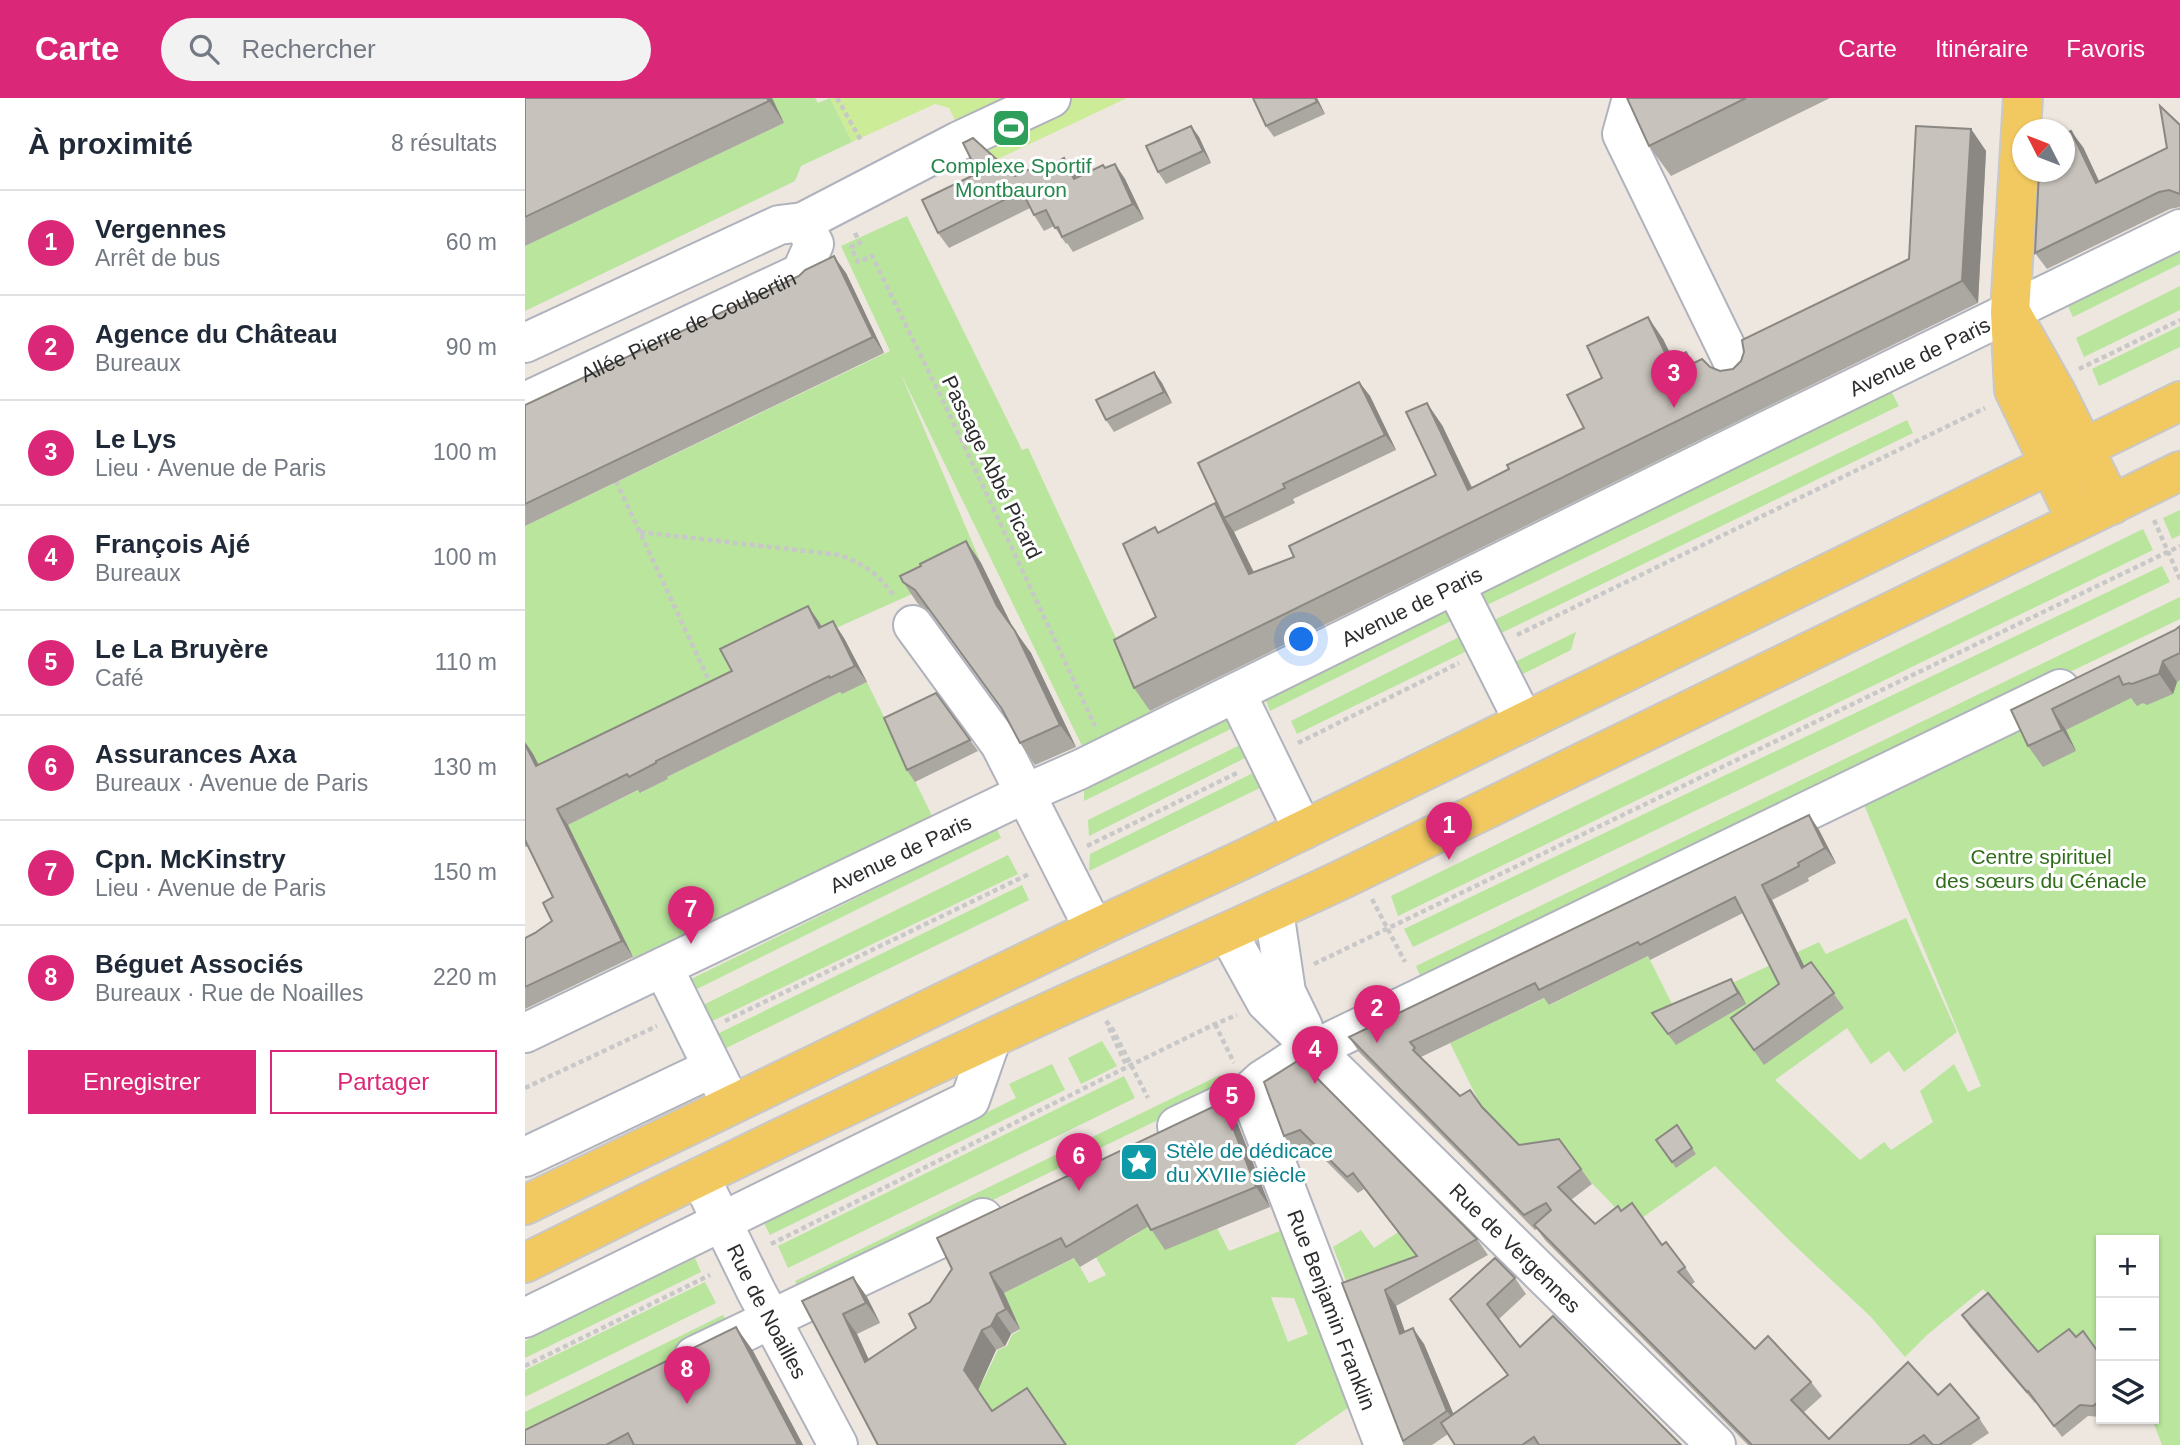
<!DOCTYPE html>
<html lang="fr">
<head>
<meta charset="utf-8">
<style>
	body { margin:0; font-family:Arial,sans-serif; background:#f2f2f3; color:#1f2937 }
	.controls { position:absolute; right:21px; bottom:21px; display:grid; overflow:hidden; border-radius:0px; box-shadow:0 2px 5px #0004 }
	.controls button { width:63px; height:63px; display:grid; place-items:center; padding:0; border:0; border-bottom:2px solid #e0e1e3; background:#fff; color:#1f2937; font:35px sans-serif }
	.compass { position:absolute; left:1487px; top:21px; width:63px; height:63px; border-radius:50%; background:#fff; box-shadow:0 2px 5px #0004; rotate:312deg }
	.you { position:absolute; left:777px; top:542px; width:24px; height:24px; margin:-18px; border:5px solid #fff; border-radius:50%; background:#1a73e8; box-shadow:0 0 0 10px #1a73e833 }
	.badge { display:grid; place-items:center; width:46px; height:46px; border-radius:50%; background:#db2777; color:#fff; font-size:23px; font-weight:700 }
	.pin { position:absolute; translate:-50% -58px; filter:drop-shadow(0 2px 4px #0008) }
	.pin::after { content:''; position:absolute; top:37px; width:24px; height:21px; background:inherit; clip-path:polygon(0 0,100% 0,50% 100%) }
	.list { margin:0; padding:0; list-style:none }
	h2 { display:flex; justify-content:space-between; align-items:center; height:91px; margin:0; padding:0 28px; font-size:30px }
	h2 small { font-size:23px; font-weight:400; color:#747a83 }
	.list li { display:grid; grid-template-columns:46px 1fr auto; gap:21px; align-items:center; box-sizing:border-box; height:105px; padding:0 28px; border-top:2px solid #e0e1e3 }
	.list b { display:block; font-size:26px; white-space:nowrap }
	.list p { margin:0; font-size:23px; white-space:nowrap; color:#747a83 }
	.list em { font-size:23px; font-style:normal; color:#747a83 }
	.actions { display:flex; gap:14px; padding:21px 28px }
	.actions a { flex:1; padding:16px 0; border:2px solid #db2777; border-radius:0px; text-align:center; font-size:24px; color:#db2777 }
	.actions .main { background:#db2777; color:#fff }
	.icon { flex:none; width:38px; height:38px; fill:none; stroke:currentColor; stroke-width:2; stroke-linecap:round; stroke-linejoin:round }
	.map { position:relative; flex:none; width:1655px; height:1347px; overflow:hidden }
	header { display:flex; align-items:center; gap:42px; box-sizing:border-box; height:98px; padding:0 35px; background:#db2777; color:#fff }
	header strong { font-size:33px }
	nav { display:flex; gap:38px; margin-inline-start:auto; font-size:24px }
	.search { width:490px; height:63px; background:#f2f2f3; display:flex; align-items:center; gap:18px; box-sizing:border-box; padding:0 24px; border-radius:38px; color:#747a83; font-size:26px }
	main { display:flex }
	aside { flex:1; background:#fff }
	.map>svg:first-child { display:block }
	.green { fill:#b9e59d; fill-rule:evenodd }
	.pitch { fill:#cdec98 }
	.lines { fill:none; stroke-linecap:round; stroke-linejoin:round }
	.minor-casing { stroke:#b0b3bd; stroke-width:42 }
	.major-casing { stroke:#c8c8c8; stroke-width:42 }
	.path { stroke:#c8c8c8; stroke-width:4.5; stroke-dasharray:5 3.5; stroke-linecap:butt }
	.minor { stroke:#fff; stroke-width:38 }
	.major { stroke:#f2c961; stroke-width:38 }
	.wall { fill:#aba7a1 }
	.shaded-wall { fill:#8b8883 }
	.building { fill:#c7c2bb; stroke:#8b8883; stroke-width:2 }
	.labels { text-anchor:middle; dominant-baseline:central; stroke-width:6; stroke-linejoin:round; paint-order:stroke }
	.leisure-label { font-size:21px; fill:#27864d; stroke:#fff }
	.street-label { font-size:21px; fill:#2d2d2d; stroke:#fff }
	.park-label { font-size:21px; fill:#306d1b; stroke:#fff }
	.culture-label { font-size:21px; fill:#0d838f; stroke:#fff; text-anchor:start }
</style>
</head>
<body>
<header>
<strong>Carte</strong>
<div class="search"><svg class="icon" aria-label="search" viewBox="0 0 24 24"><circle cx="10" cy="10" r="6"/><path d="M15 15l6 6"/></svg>Rechercher</div>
<nav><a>Carte</a><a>Itinéraire</a><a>Favoris</a></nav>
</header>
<main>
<aside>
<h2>À proximité<small>8 résultats</small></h2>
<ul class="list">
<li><span class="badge">1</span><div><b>Vergennes</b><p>Arrêt de bus</p></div><em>60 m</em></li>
<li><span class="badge">2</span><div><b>Agence du Château</b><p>Bureaux</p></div><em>90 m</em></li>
<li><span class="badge">3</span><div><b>Le Lys</b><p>Lieu · Avenue de Paris</p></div><em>100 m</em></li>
<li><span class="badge">4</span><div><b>François Ajé</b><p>Bureaux</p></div><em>100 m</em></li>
<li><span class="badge">5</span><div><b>Le La Bruyère</b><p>Café</p></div><em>110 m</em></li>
<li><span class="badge">6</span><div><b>Assurances Axa</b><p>Bureaux · Avenue de Paris</p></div><em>130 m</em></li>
<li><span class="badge">7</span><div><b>Cpn. McKinstry</b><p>Lieu · Avenue de Paris</p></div><em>150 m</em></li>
<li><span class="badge">8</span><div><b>Béguet Associés</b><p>Bureaux · Rue de Noailles</p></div><em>220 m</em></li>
</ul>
<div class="actions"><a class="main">Enregistrer</a><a>Partager</a></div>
</aside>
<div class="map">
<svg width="1655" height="1347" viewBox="0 0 1655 1347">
	<rect width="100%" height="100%" fill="#eee7e0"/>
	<g class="green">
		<path d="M247 0H290L293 5 305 0 327 44 276 68 270 83 0 213V148L259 25Z"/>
		<path d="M382 118 497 352 503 350 627 618 559 652 375 274 456 465 300 535 294 524 212 578 16 672 0 660V428L365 253 316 148Z"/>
		<path d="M1655 148V166L1548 219 1541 204Z"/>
		<path d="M1655 188V212L1559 259 1551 240Z"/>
		<path d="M1655 228V249L1574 288 1567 271Z"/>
		<path d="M1366 293 1374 308 956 510 950 497Z"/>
		<path d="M1382 322 1388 335 970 538 963 525Z"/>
		<path d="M1655 412V437L1647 441 1638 420Z"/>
		<path d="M1618 431 1628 452 873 818 866 798Z"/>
		<path d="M1637 468 1645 484 888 849 879 831Z"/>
		<path d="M1655 499V521L898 885 891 868Z"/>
		<path d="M928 507 934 519 745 613 740 600Z"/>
		<path d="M1051 534 1046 552 992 579 986 566Z"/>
		<path d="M942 535 950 549 772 636 766 623Z"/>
		<path d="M1655 548V1347H1637L1627 1321H1629V1142H1576V1256L1535 1285 1458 1191 1402 1237 1380 1259 1346 1219 1266 1144 1190 1068 1107 1127 1062 1080 1042 1095 969 1026 955 1006 925 945 1020 900 1025 907 1123 858 1150 912 1294 844 1301 856 1381 820 1432 934 1379 974 1364 953 1346 966 1322 930 1250 982 1335 1062 1359 1044 1366 1052 1408 1024 1395 993 1429 966 1443 994 1456 988 1335 697Z"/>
		<path d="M342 584 410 724 112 868 43 727 114 692 116 695 142 681V679L315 594 317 596Z"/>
		<path d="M706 616 712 628 559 703V690Z"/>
		<path d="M719 645 726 657 564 738 563 722Z"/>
		<path d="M732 673 739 688 564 773 565 756Z"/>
		<path d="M472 731 476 740 162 896 158 885Z"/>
		<path d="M483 757 493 776 175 929 168 912Z"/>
		<path d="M497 787 504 802 189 956 182 941Z"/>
		<path d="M577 943 592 968 556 986 543 960Z"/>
		<path d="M527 966 540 992 245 1137 239 1125 491 1000 484 986Z"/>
		<path d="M695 977 701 989 276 1195 270 1183Z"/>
		<path d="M599 978 610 1000 263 1170 253 1148Z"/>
		<path d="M604 1117 692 1130 704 1153 755 1133 824 1309 769 1347H541L516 1310 481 1333 435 1272 458 1283 473 1252 482 1248 487 1237 495 1232 479 1195 550 1160 564 1185 581 1177 564 1147 602 1142 614 1134ZM746 1199 769 1200 783 1236 763 1244Z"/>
		<path d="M887 1125 914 1144 828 1201 808 1149 836 1132 849 1150Z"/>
		<path d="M170 1160 176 1174 0 1260V1243Z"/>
		<path d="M180 1184 191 1205 0 1299V1272Z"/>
		<path d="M198 1217 205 1231 0 1331V1314Z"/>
	</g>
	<path class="pitch" d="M305 0H602L454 70 424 10 410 6 327 44Z"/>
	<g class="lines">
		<defs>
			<g id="minor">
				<path d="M1107 0 1097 36 1213 274"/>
				<path d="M0 245 254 127 278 124 434 43 526 0"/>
				<path id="s1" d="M0 304 276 175 289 146 278 124"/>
				<path d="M930 487 999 624"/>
				<path d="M388 527 475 646 569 831"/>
				<path d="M711 595 778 732"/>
				<path d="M749 813 761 894 778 929"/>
				<path id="s2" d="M703 835 741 904 1191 1347"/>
				<path d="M138 869 199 992"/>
				<path id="s3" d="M0 935 499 696 556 671 1241 333 1655 131"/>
				<path id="s4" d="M724 994 859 1347"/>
				<path d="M652 1028 724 994 737 982 771 960 1535 591"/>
				<path d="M0 1059 187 970"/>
				<path id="s5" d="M175 1079 231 1193 313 1347"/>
				<path d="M0 1220 445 1002 466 942"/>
				<path d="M169 1258 458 1120"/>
			</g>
			<g id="major">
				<path d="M1498 0 1485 214 1489 292 1552 423"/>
				<path d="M1488 218 1531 294 1587 407"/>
				<path d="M0 1107 569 831 723 759 1655 303"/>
				<path d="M0 1165C180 1075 362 988 545 904 637 863 729 823 820 780L1655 373"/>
			</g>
		</defs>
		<use href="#minor" class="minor-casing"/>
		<use href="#major" class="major-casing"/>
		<g class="path">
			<path d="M312 0 337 44"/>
			<path d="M330 135 335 145 326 149 333 164 347 158 420 307 570 628"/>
			<path d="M1554 271 1655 222"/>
			<path d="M91 383 187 589"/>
			<path d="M1629 422 1655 481"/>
			<path d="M115 434 315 457C341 467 353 476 370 499"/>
			<path d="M992 537 1460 310"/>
			<path d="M773 645 934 565"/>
			<path d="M562 748 714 674"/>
			<path d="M847 801 880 864"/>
			<path d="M789 866 1655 448"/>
			<path d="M200 923 504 776"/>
			<path d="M581 923 588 932 623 1000"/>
			<path d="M690 926 709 965"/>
			<path d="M584 930 602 969"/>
			<path d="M0 990 132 928"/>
			<path d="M246 1146 606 967 690 926 712 917"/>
			<path d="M0 1268 185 1177"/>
		</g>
		<use href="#minor" class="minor"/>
		<use href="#major" class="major"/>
	</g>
	<g class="wall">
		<path d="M0 0H247L259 25 0 148Z"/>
		<path d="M792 0 800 16 749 39 741 28Z"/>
		<path d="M1102 0H1305L1146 78 1124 48Z"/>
		<path d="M1655 27V109L1645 111 1522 171 1510 155 1558 49 1574 84 1642 50Z"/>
		<path d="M666 28 674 39 686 65 641 86 633 74Z"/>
		<path d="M1446 31 1461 53 1453 205 625 613 609 590 631 519 630 429 634 435 690 405 696 413 834 284 845 298 871 352 768 401 770 405 709 434 729 474 769 459 911 377 917 327 947 389 984 371 1059 330 1077 280 1138 241 1148 261 1161 254 1169 265 1195 273 1208 271 1384 161Z"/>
		<path d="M539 60 552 79 590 66 600 81 619 121 548 154 542 145 541 146 529 128 519 133 509 117 505 110 424 150 413 135 490 78 527 66Z"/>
		<path d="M321 175 359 255 0 428V307Z"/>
		<path d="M629 274 637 285 647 305 589 334 581 322Z"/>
		<path d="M441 443 456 465 487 528 506 555 551 649 510 667 495 645 479 614 406 514 393 506 378 484 396 468Z"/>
		<path d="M294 524 297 529 319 540 342 584 317 596 315 594 142 679 143 681 115 695 113 692 43 727 108 859 0 911V840L10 835 27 823 28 799 3 748 0 749V644L8 656 14 667 207 573Z"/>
		<path d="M1655 528V582L1652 584 1648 596 1622 607 1618 605 1612 608 1606 600 1541 632 1551 653 1518 669 1503 648 1486 612 1650 532Z"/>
		<path d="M411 595 453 653 390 684 382 672Z"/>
		<path d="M1284 717 1294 732 1311 765 1283 780 1284 783 1247 802 1279 868 1286 864 1319 910 1239 967 1206 920 1254 886 1218 815 1125 862 1123 858 1024 907 1019 900 896 959 899 964 935 998 957 1009 994 1047 1034 1041 1067 1086 1046 1102 1070 1126 1096 1113 1137 1147 1160 1169 1170 1184 1166 1187 1230 1251 1286 1284 1297 1298 1278 1315 1304 1341 1413 1297 1454 1320 1464 1335 1446 1347H1223L1020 1142 1012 1131 1010 1132 834 954 824 939Z"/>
		<path d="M1214 893 1221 906 1151 947 1127 915Z"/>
		<path d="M739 984 952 1141 963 1157 871 1208 880 1234 899 1246 928 1316 983 1278 925 1201 990 1180 1001 1196 974 1221 995 1249 1156 1347H930L923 1336 907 1347H880L878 1343 817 1185 891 1158 839 1091 833 1095 786 1048 770 1054 759 1038Z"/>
		<path d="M698 1004 712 1024 745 1109 640 1152 624 1128 555 1169 549 1160 479 1195 495 1231 486 1236 480 1248 471 1252 453 1292 467 1313 541 1347H353L277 1203 328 1179 342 1199 355 1225 332 1236 344 1262 391 1230 405 1204Z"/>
		<path d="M1152 1027 1171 1056 1151 1070 1131 1042Z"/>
		<path d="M1437 1217 1513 1254 1551 1239 1576 1258V1319L1563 1318 1537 1339 1511 1304 1510 1305 1445 1229Z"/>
		<path d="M211 1229 228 1253 278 1347H0Z"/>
	</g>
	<g class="shaded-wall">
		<path d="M242 0H247L259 25 244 3Z"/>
		<path d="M790 0H792L800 16 792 4Z"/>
		<path d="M666 28 674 39 686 65 678 53Z"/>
		<path d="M1446 31 1461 53 1453 205 1437 183Z"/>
		<path d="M1546 33 1558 49 1583 102 1571 85Z"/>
		<path d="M539 60 550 76 560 96 549 81Z"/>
		<path d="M590 66 600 81 619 121 608 106Z"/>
		<path d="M309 158 321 175 359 255 348 239Z"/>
		<path d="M1123 219 1138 241 1159 285 1144 263Z"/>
		<path d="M629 274 637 285 647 305 639 294Z"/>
		<path d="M834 284 845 298 871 352 860 337Z"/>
		<path d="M902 305 917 327 958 414 943 392Z"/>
		<path d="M690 405 709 434 740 498 724 476Z"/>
		<path d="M441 443 456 465 488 530 472 508Z"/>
		<path d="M283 508 294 524 305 546 294 530Z"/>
		<path d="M308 523 319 540 342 584 330 568Z"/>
		<path d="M490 533 506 555 551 649 535 627Z"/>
		<path d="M1638 563 1652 584 1648 596 1634 576Z"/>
		<path d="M1527 611 1541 632 1551 653 1537 632Z"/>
		<path d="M0 644 8 656 22 684 11 668Z"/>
		<path d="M32 711 43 727 108 859 97 843Z"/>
		<path d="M1284 717 1294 732 1311 765 1300 750Z"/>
		<path d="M1237 787 1247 802 1287 884 1277 870Z"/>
		<path d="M1206 881 1214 893 1221 906 1213 895Z"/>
		<path d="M698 1004 712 1024 745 1109 731 1089Z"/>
		<path d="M465 1175 479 1195 495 1231 481 1211Z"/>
		<path d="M328 1179 342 1199 355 1225 341 1205Z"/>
		<path d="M860 1192 871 1208 886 1251 875 1236Z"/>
		<path d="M318 1216 332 1236 354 1284 340 1264Z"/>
		<path d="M472 1216 486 1236 480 1248 466 1228Z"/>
		<path d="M211 1229 228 1253 278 1347H273Z"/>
		<path d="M888 1230 899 1246 934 1329 922 1313Z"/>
		<path d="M457 1232 471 1252 453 1292 439 1272Z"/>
	</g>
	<g class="building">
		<path d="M0 0H242L244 3 0 119Z"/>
		<path d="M728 0H790L792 4 741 28Z"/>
		<path d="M1102 0H1221L1124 48Z"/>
		<path d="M1635 8 1655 27V96L1644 92 1634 94 1510 155 1514 74H1539V36L1546 33 1571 85 1642 50Z"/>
		<path d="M666 28 678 53 633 74 621 48Z"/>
		<path d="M1391 28 1446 31 1437 183 609 590 589 542 631 519 598 446 630 429 633 435 690 405 724 476 769 459 764 448 911 377 881 314 902 305 943 392 984 371 982 367 1059 330 1042 297 1077 280 1062 248 1123 219 1144 263 1161 254 1167 266 1177 261 1185 269 1195 273 1208 271 1216 263 1219 254 1217 242 1384 161Z"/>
		<path d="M448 40 490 78 524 62 527 67 539 60 549 81 578 67 580 70 590 66 608 106 537 139 533 129 530 130 521 112 509 117 497 93 413 135 397 102 453 75 438 45Z"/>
		<path d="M309 158 348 239 0 406V307L274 178 280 172Z"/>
		<path d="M629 274 639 294 581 322 571 302Z"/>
		<path d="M834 284 860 337 758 386 760 390 699 420 673 365Z"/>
		<path d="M441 443 472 508 490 533 535 627 495 645 477 611 390 492 378 484 375 478 396 468 395 466Z"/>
		<path d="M283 508 294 530 308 523 330 568 305 580 304 578 131 663V665L104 679 102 676 32 711 97 843 0 889V840L10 835 27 823 18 805 28 799 0 742V646L11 668 207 573 195 551Z"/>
		<path d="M1655 528V555L1638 563 1634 576 1607 586 1604 585 1598 587 1594 578 1527 611 1537 632 1503 648 1486 612 1650 532Z"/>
		<path d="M411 595 445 642 382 672 359 620Z"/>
		<path d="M1284 717 1300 750 1273 765 1274 768 1237 787 1277 870 1286 864 1309 895 1229 952 1206 920 1254 886 1210 799 1115 847 1113 844 1014 892 1010 885 885 944 890 950 888 952 935 998 945 992 957 1009 994 1047 1034 1041 1056 1071 1033 1089 1070 1126 1093 1108 1096 1113 1107 1105 1137 1147 1141 1144 1160 1169 1153 1174 1230 1251 1243 1238 1286 1284 1266 1302 1304 1341 1383 1264 1413 1297 1425 1286 1454 1320 1414 1347H1408L1399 1337 1384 1347H1227L1009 1127 1026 1112 1021 1105 999 1117 824 939Z"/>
		<path d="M1206 881 1213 895 1143 936 1127 915Z"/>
		<path d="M774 962 952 1141 860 1192 875 1236 888 1230 922 1313 878 1343 817 1185 892 1158 828 1075 822 1079 775 1032 759 1038 739 984Z"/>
		<path d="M698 1004 731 1089 626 1132 612 1107 541 1149 536 1140 465 1175 481 1211 472 1216 466 1228 457 1232 439 1272 467 1313 502 1290 541 1347H353L277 1203 328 1179 341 1205 318 1216 340 1264 391 1230 384 1216 405 1204 427 1171 412 1140Z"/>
		<path d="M1152 1027 1167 1050 1147 1064 1131 1042Z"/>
		<path d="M970 1160 990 1180 962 1206 995 1249 1028 1218 1156 1347H1014L1009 1339 997 1347H930L916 1325 983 1277 925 1201Z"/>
		<path d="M1463 1195 1513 1254 1544 1231 1551 1239 1558 1233 1576 1258V1302L1568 1308 1555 1307 1529 1328 1503 1293 1502 1294 1437 1217Z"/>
		<path d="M211 1229 273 1347H109L103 1335 81 1347H0V1332Z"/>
	</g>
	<defs>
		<symbol id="stadium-square" viewBox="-11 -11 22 22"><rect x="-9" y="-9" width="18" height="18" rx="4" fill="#2e9e5b" stroke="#fff"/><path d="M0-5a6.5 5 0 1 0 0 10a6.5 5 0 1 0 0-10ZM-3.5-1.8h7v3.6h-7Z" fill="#fff"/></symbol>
		<symbol id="sight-square" viewBox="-11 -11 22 22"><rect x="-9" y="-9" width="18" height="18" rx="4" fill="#0f9aa8" stroke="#fff"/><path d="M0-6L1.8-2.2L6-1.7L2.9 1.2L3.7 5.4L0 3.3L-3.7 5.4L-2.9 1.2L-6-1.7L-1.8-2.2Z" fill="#fff"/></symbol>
	</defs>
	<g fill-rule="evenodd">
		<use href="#stadium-square" x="464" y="8" width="44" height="44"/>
		<use href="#sight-square" x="592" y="1042" width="44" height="44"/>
	</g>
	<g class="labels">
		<g class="leisure-label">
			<text x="486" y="67">Complexe Sportif<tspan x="486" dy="24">Montbauron</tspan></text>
		</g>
		<g class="street-label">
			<text stroke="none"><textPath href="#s1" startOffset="180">Allée Pierre de Coubertin</textPath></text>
			<text stroke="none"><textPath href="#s3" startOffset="1550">Avenue de Paris</textPath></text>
			<text transform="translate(467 369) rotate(64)">Passage Abbé Picard</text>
			<text stroke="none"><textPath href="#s3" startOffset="984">Avenue de Paris</textPath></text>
			<text stroke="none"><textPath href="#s3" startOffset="416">Avenue de Paris</textPath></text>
			<text stroke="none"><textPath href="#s2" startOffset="429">Rue de Vergennes</textPath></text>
			<text stroke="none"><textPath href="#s4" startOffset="233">Rue Benjamin Franklin</textPath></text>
			<text stroke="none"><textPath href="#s5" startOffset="150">Rue de Noailles</textPath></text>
		</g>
		<g class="park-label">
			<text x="1516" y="758">Centre spirituel<tspan x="1516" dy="24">des sœurs du Cénacle</tspan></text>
		</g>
		<g class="culture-label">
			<text x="641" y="1052">Stèle de dédicace<tspan x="641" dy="24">du XVIIe siècle</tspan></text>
		</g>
	</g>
</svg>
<div class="controls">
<button>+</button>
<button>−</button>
<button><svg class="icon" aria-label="layers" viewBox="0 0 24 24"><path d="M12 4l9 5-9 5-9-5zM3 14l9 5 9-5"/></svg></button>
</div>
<svg class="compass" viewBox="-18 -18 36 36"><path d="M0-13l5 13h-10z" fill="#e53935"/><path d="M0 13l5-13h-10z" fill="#747a83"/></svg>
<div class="you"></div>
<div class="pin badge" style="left:924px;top:762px">1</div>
<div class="pin badge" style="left:852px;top:945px">2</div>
<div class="pin badge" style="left:1149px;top:310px">3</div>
<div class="pin badge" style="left:790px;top:986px">4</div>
<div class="pin badge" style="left:707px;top:1033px">5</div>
<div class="pin badge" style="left:554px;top:1093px">6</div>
<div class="pin badge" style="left:166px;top:846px">7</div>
<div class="pin badge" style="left:162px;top:1306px">8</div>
</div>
</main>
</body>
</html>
